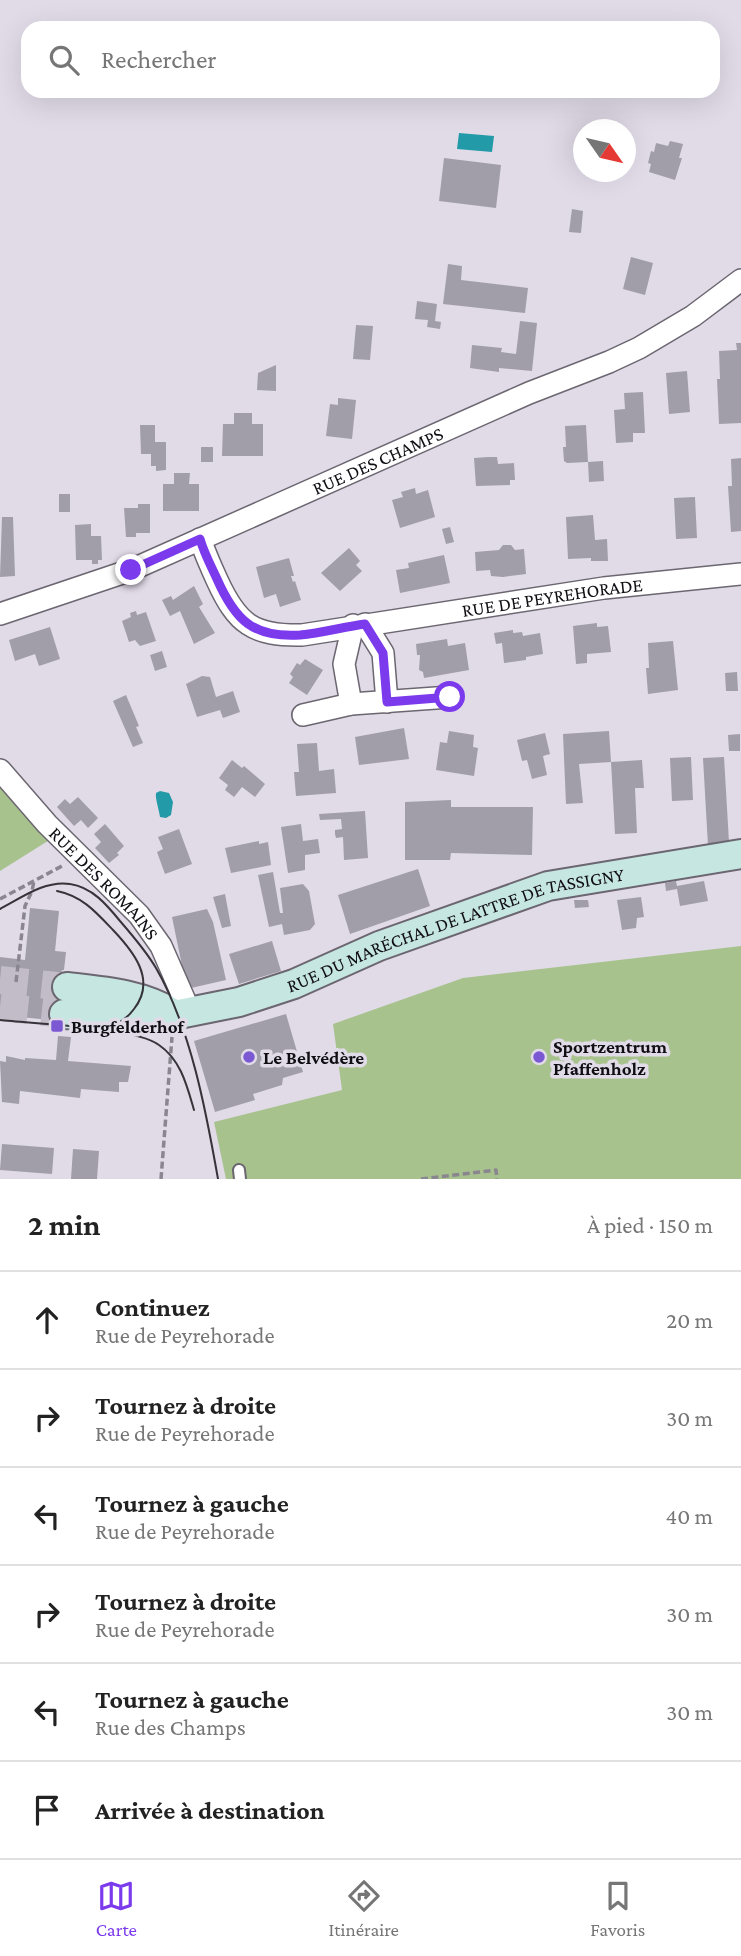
<!DOCTYPE html>
<html lang="fr">
<head>
<meta charset="utf-8">
<style>
	body { margin:0; font-family:"Crimson Pro",serif; background:#f2f2f2; color:#222 }
	.compass { position:absolute; left:573px; top:119px; width:63px; height:63px; border-radius:50%; background:#fff; box-shadow:0 7px 28px #0002; rotate:124deg }
	.stop { position:absolute; width:21px; height:21px; margin:-16px; border:5px solid #7c3aed; border-radius:50%; background:#fff }
	.stop.end { background:#7c3aed; border-color:#fff; box-shadow:0 2px 7px #0008 }
	.list { margin:0; padding:0; list-style:none }
	h2 { display:flex; justify-content:space-between; align-items:center; height:91px; margin:0; padding:0 28px; font-size:30px }
	h2 small { font-size:23px; font-weight:400; color:#767676 }
	.list li { display:grid; grid-template-columns:46px 1fr auto; gap:21px; align-items:center; box-sizing:border-box; height:98px; padding:0 28px; border-top:2px solid #e0e0e0 }
	.list b { display:block; font-size:26px; white-space:nowrap }
	.list p { margin:0; font-size:23px; white-space:nowrap; color:#767676 }
	.list em { font-size:23px; font-style:normal; color:#767676 }
	.icon { flex:none; width:38px; height:38px; fill:none; stroke:currentColor; stroke-width:2; stroke-linecap:round; stroke-linejoin:round }
	.map { position:relative; flex:none; width:741px; height:1179px; overflow:hidden }
	.search { position:absolute; background:#fff; box-shadow:0 7px 28px #0002; left:21px; right:21px; top:21px; height:77px; display:flex; align-items:center; gap:18px; box-sizing:border-box; padding:0 24px; border-radius:21px; color:#767676; font-size:26px }
	.sheet { height:679px; background:#fff }
	nav { display:flex; justify-content:space-around; align-items:center; box-sizing:border-box; height:98px; border-top:2px solid #e0e0e0; background:#fff; font-size:19px; color:#767676 }
	nav a { display:grid; justify-items:center; gap:4px }
	nav .on { color:#7c3aed }
	.map>svg:first-child { display:block }
	.green { fill:#a8c28e }
	.water { fill:#239aa7 }
	.building { fill:#a19da9 }
	.lines { fill:none; stroke-linecap:round; stroke-linejoin:round }
	.secondary-tunnel { stroke:#c2bcc8; stroke-width:28; stroke-dasharray:28 14; stroke-linecap:butt }
	.lane-casing { stroke:#6b6670; stroke-width:14 }
	.street-casing { stroke:#6b6670; stroke-width:24 }
	.secondary-casing { stroke:#6b6670; stroke-width:32 }
	.path { stroke:#8a8690; stroke-width:3.5; stroke-dasharray:7 3.5; stroke-linecap:butt }
	.lane { stroke:#fff; stroke-width:10 }
	.street { stroke:#fff; stroke-width:21 }
	.secondary { stroke:#c6e6e1; stroke-width:28 }
	.tram { stroke:#36333a; stroke-width:2 }
	.route { stroke:#7c3aed; stroke-width:9 }
	.poi-dot { fill:#7b59d3; stroke:#e1dbe8; stroke-width:2.5 }
	.labels { text-anchor:middle; dominant-baseline:central; stroke-width:7; stroke-linejoin:round; paint-order:stroke }
	.street-label { font-size:19px; fill:#100e13; stroke:#e1dbe8 }
	.poi-label { font-size:19px; font-weight:bold; fill:#100e13; stroke:#e1dbe8; text-anchor:start }
</style>
</head>
<body>
<div class="map">
<svg width="741" height="1179" viewBox="0 0 741 1179">
	<rect width="100%" height="100%" fill="#e1dbe8"/>
	<g class="green">
		<path d="M0 777 51 839 0 871Z"/>
		<path d="M741 946V1179H226L214 1122 342 1090 333 1024 463 978Z"/>
	</g>
	<g class="water">
		<path d="M459 133 494 136 492 152 457 149Z"/>
		<path d="M160 791 169 793 173 802 171 815 166 818 160 817C159 810 155 798 156 793Z"/>
	</g>
	<g class="building">
		<path d="M670 141 683 144 679 158H682L675 180 649 172 651 164 648 163 651 151 654 152 656 143 668 146Z"/>
		<path d="M444 158 501 165 496 208 439 201Z"/>
		<path d="M572 209 583 211 581 233 569 232Z"/>
		<path d="M631 257 653 263 645 295 623 289Z"/>
		<path d="M448 264 462 266 461 280 528 288 525 313 443 304Z"/>
		<path d="M417 301 437 304 435 321 441 322 440 329 427 327 428 320 415 319Z"/>
		<path d="M520 321 537 323 532 371 499 368V372L470 368 472 345 502 348 501 352 516 354Z"/>
		<path d="M356 325 373 326 370 360 353 359Z"/>
		<path d="M736 343H741V423L719 424 717 379H720L719 351 737 350Z"/>
		<path d="M276 365V391L257 390 258 373Z"/>
		<path d="M687 371 690 412 669 414 666 373Z"/>
		<path d="M643 392 645 433H633V442L616 443 614 410 625 409 624 393Z"/>
		<path d="M338 398 356 400 352 439 326 436 330 404 338 405Z"/>
		<path d="M234 413H252V424H263V456H222L223 424H234Z"/>
		<path d="M140 425H155V442H166V470L156 471V466H151V454H141Z"/>
		<path d="M586 425 588 462 567 463 564 461 563 447H566L565 426Z"/>
		<rect x="201" y="447" width="12" height="15"/>
		<path d="M488 457H497L498 464 514 463 515 480H510V485L476 486 474 458Z"/>
		<path d="M741 458V531L731 532 728 486H732L731 459Z"/>
		<path d="M603 461 604 481 589 482 588 462Z"/>
		<path d="M174 473H190L189 484H199V511H163V484H174Z"/>
		<path d="M415 488 416 494 428 490 435 517 400 528 392 500 403 497 401 492Z"/>
		<rect x="59" y="494" width="11" height="18"/>
		<path d="M695 497 697 538 676 539 674 498Z"/>
		<path d="M138 504H150V533H136V537H126L124 508H138Z"/>
		<path d="M593 515 595 540 607 539 608 561H591V558L568 559 566 517Z"/>
		<path d="M2 517H13L15 576 0 577Z"/>
		<path d="M91 524V536H101L102 560H98V564H92V560H76L75 525Z"/>
		<path d="M450 527 454 542 446 544 442 529Z"/>
		<path d="M503 545H511L515 550 524 549 526 574 503 577 491 576 490 570 476 571 475 552 499 550Z"/>
		<path d="M349 548 360 561 356 565 362 571 340 591 321 573Z"/>
		<path d="M444 555 450 583 400 593 396 570 409 568 408 563Z"/>
		<path d="M289 558 294 576H291L293 582 295 581 301 600 280 607 276 594 264 598 256 567Z"/>
		<path d="M194 586 203 604 199 607 215 633 194 644 180 611 170 616 162 600 171 596 173 600Z"/>
		<path d="M136 611 137 615 146 612 156 641 140 646 135 640 129 642 122 621 131 617 130 613Z"/>
		<path d="M597 623V627L608 626 611 652 587 654V663L576 664 573 626Z"/>
		<path d="M50 627 60 659 39 666 35 654 15 661 9 640Z"/>
		<path d="M513 630V633L522 632 523 636 540 633 543 654 526 657V660L504 663 502 643 496 644 494 633Z"/>
		<path d="M447 639 448 646 465 643 469 670 424 678 423 672 419 670 420 655H417L416 644Z"/>
		<path d="M673 641 678 690 648 694 646 668H649L648 643Z"/>
		<path d="M162 651 167 667 155 671 150 655Z"/>
		<path d="M305 659 323 670 307 695 289 683 293 677 290 674 297 663 300 665Z"/>
		<path d="M737 672 738 691H726L725 673Z"/>
		<path d="M202 676 210 677 216 697 233 691 240 712 223 718 220 710 197 717 186 684Z"/>
		<path d="M126 695 139 726 136 727 143 743 133 747 113 701Z"/>
		<path d="M404 728 409 759 359 765 355 737Z"/>
		<path d="M449 731 474 735 473 747 478 748 474 776 436 770 440 742 447 743Z"/>
		<path d="M609 731 611 762 579 764 583 803 566 804 563 734Z"/>
		<path d="M545 733 550 754 543 756 547 775 532 779 527 760 522 761 517 740Z"/>
		<path d="M740 734V751H729L728 735Z"/>
		<path d="M317 743 319 771 334 769 336 793 296 796 294 772H299L297 744Z"/>
		<path d="M691 757 693 800 672 801 670 758Z"/>
		<path d="M724 757 729 842 708 846 703 758Z"/>
		<path d="M232 760 242 768 244 766 265 784 255 797 242 787 234 797 225 790 228 785 219 778Z"/>
		<path d="M642 760 644 788H635L637 833 615 834 611 762Z"/>
		<path d="M78 797 98 818 88 828 81 820 74 826 57 807 65 799 70 804Z"/>
		<path d="M451 800V807H533L532 855 451 853 450 860H405V802Z"/>
		<path d="M365 811 368 858 344 860 343 837 336 838 335 834V830L342 829 341 819 320 820 319 814Z"/>
		<path d="M105 824 124 846 117 853 119 855 109 863 95 848 101 842 94 834Z"/>
		<path d="M301 824 303 841 318 839 320 853 305 855V870L288 873 281 827Z"/>
		<path d="M179 829 192 864 165 874 157 852 163 849 158 837Z"/>
		<path d="M259 841V844L268 842 271 865 231 873 225 848Z"/>
		<path d="M418 869 430 906 350 934 338 895Z"/>
		<path d="M273 872 280 913H283L280 888 303 884 309 891 315 924 310 930 284 935 282 924 269 927 258 875Z"/>
		<path d="M676 881 677 886 704 881 708 901 680 906 677 889 666 891 665 883Z"/>
		<path d="M225 894 231 926 222 928 213 897Z"/>
		<path d="M641 897 644 917 637 918 636 928 622 930 617 900Z"/>
		<path d="M574 900H588L589 907 575 908Z"/>
		<path d="M30 908 59 911 55 951 66 952 64 970H62L61 974 65 975 66 999 60 1021 0 1015V957L25 960Z"/>
		<path d="M207 909 213 922 226 980 191 988 186 985 172 917Z"/>
		<path d="M272 941 281 971 239 984 229 954Z"/>
		<path d="M286 1014 303 1072 283 1078 282 1085 253 1094 255 1100 215 1112 194 1041Z"/>
		<path d="M58 1036 71 1037 68 1061 131 1066 128 1082H119V1092L81 1089 80 1098 20 1091 19 1104 2 1102 0 1061 6 1062V1056L25 1060V1058L56 1060Z"/>
		<path d="M2 1144 54 1148 52 1174 0 1170Z"/>
		<path d="M73 1149 99 1151 97 1179H71Z"/>
	</g>
	<g class="lines">
		<g class="secondary-tunnel">
			<path d="M0 980 67 987"/>
			<path d="M0 1007 64 1014"/>
		</g>
		<defs>
			<path id="lane" d="M239 1170 240 1179"/>
			<g id="street">
				<path id="s1" d="M200 539C205 553 211 567 217 580 237 624 253 636 302 635L604 588 741 574"/>
				<path id="s2" d="M0 614 131 570 529 393 609 362 639 348 693 316 741 280"/>
				<path d="M365 624 383 653 387 702"/>
				<path d="M351 704 344 664 353 625"/>
				<path d="M303 715 351 704 450 697"/>
				<path id="s3" d="M0 770 47 824 139 915 161 946 189 1010"/>
			</g>
			<g id="secondary">
				<path d="M67 987C102 991 143 994 174 1014"/>
				<path id="s4" d="M64 1014 149 1020 239 1002 294 984 379 946 548 886 741 854"/>
			</g>
		</defs>
		<use href="#lane" class="lane-casing"/>
		<use href="#street" class="street-casing"/>
		<use href="#secondary" class="secondary-casing"/>
		<g class="path">
			<path d="M0 899 62 866"/>
			<path d="M16 982 25 906 32 891 34 881"/>
			<path d="M161 1179 172 1037"/>
			<path d="M421 1179 496 1170 497 1179"/>
		</g>
		<use href="#lane" class="lane"/>
		<use href="#street" class="street"/>
		<use href="#secondary" class="secondary"/>
		<g class="tram">
			<path d="M57 891C82 896 96 912 113 930 133 951 157 980 134 1009 126 1020 115 1026 102 1028"/>
			<path d="M0 909C21 898 45 880 70 884 92 887 107 905 120 921 133 936 146 951 156 968 191 1029 206 1111 218 1179"/>
			<path d="M0 1020C35 1024 135 1027 159 1045 181 1060 187 1086 194 1110"/>
		</g>
	</g>
	<g class="lines">
		<path class="route" d="M131 570 200 539C204 553 211 566 217 579 235 620 253 638 300 635 322 633 343 627 365 624L383 653 387 702 450 697"/>
	</g>
	<g class="poi-dot">
		<rect x="50" y="1019" width="14" height="14" rx="3.5"/>
		<circle cx="249" cy="1057" r="7"/>
		<circle cx="539" cy="1057" r="7"/>
	</g>
	<g class="labels">
		<g class="street-label">
			<text stroke="none"><textPath href="#s2" startOffset="408">RUE DES CHAMPS</textPath></text>
			<text stroke="none"><textPath href="#s1" startOffset="408">RUE DE PEYREHORADE</textPath></text>
			<text stroke="none"><textPath href="#s3" startOffset="154">RUE DES ROMAINS</textPath></text>
			<text stroke="none"><textPath href="#s4" startOffset="406">RUE DU MARÉCHAL DE LATTRE DE TASSIGNY</textPath></text>
		</g>
		<g class="poi-label">
			<text x="71" y="1026">Burgfelderhof</text>
			<text x="553" y="1046">Sportzentrum<tspan x="553" dy="22">Pfaffenholz</tspan></text>
			<text x="263" y="1057">Le Belvédère</text>
		</g>
	</g>
</svg>
<svg class="compass" viewBox="-18 -18 36 36"><path d="M0-13l5 13h-10z" fill="#e53935"/><path d="M0 13l5-13h-10z" fill="#767676"/></svg>
<div class="stop" style="left:450px;top:697px"></div>
<div class="stop end" style="left:131px;top:570px"></div>
<div class="search"><svg class="icon" aria-label="search" viewBox="0 0 24 24"><circle cx="10" cy="10" r="6"/><path d="M15 15l6 6"/></svg>Rechercher</div>
</div>
<section class="sheet">
<h2>2 min<small>À pied · 150 m</small></h2>
<ul class="list">
<li><svg class="icon" aria-label="ahead" viewBox="0 0 24 24"><path d="M12 20V5M6 11l6-6 6 6"/></svg><div><b>Continuez</b><p>Rue de Peyrehorade</p></div><em>20 m</em></li>
<li><svg class="icon" aria-label="right" viewBox="0 0 24 24"><path d="M7 20v-9h11M14 6l5 5-5 5"/></svg><div><b>Tournez à droite</b><p>Rue de Peyrehorade</p></div><em>30 m</em></li>
<li><svg class="icon" aria-label="left" viewBox="0 0 24 24"><path d="M17 20v-9H6M10 6l-5 5 5 5"/></svg><div><b>Tournez à gauche</b><p>Rue de Peyrehorade</p></div><em>40 m</em></li>
<li><svg class="icon" aria-label="right" viewBox="0 0 24 24"><path d="M7 20v-9h11M14 6l5 5-5 5"/></svg><div><b>Tournez à droite</b><p>Rue de Peyrehorade</p></div><em>30 m</em></li>
<li><svg class="icon" aria-label="left" viewBox="0 0 24 24"><path d="M17 20v-9H6M10 6l-5 5 5 5"/></svg><div><b>Tournez à gauche</b><p>Rue des Champs</p></div><em>30 m</em></li>
<li><svg class="icon" aria-label="arrive" viewBox="0 0 24 24"><path d="M6 21V4h12l-3 4 3 4H6"/></svg><div><b>Arrivée à destination</b></div></li>
</ul>
</section>
<nav>
<a class="on"><svg class="icon" aria-label="map" viewBox="0 0 24 24"><path d="M3 6l6-2 6 2 6-2v14l-6 2-6-2-6 2zM9 4v14M15 6v14"/></svg>Carte</a>
<a><svg class="icon" aria-label="directions" viewBox="0 0 24 24"><path d="M12 3l9 9-9 9-9-9zM9 14v-3h6M13 9l2 2-2 2"/></svg>Itinéraire</a>
<a><svg class="icon" aria-label="saved" viewBox="0 0 24 24"><path d="M7 4h10v16l-5-4-5 4z"/></svg>Favoris</a>
</nav>
</body>
</html>
